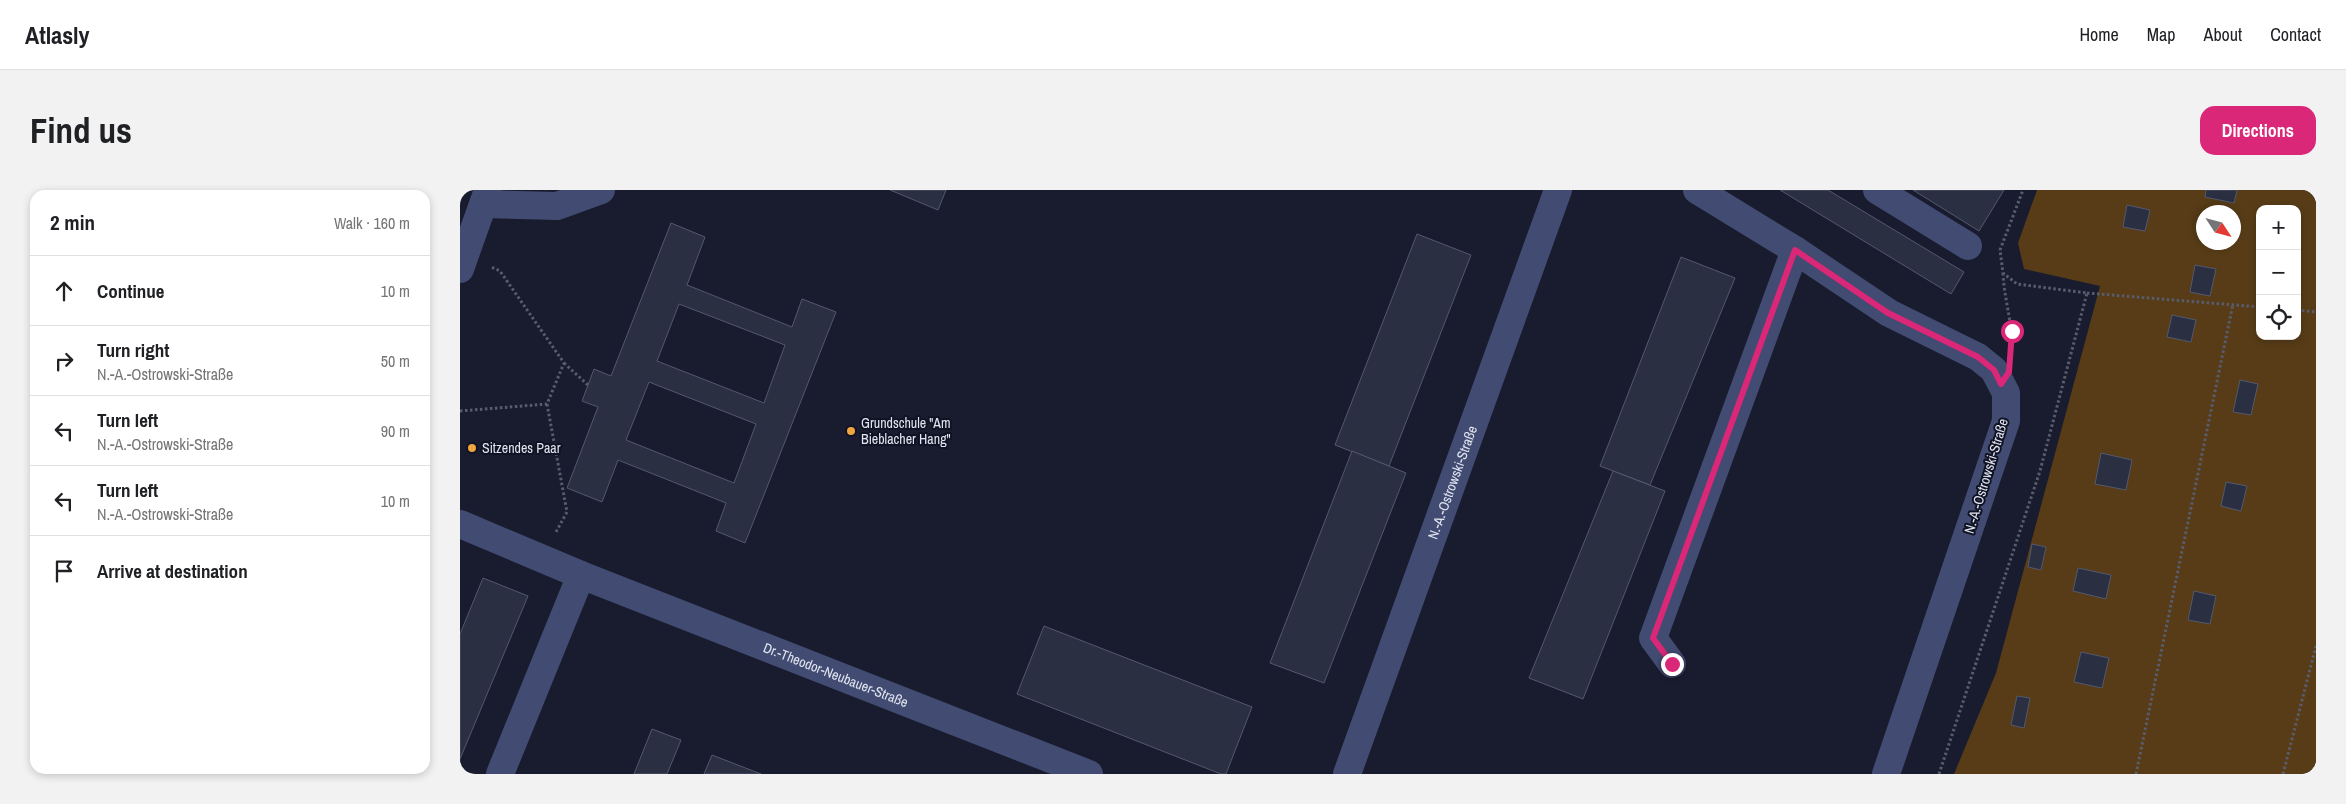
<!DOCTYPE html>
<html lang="en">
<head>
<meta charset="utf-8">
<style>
	body { margin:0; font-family:"Archivo Narrow",sans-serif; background:#f2f2f2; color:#202124 }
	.controls { position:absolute; right:15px; top:15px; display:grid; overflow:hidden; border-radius:10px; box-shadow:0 2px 8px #0003 }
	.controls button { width:45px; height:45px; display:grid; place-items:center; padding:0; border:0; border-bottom:1px solid #e0e0e0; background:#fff; color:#202124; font:25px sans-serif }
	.compass { position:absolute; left:1736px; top:15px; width:45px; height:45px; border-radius:50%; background:#fff; box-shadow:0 2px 8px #0003; rotate:126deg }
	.stop { position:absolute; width:15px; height:15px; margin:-11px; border:4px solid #db2777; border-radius:50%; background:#fff }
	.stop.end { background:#db2777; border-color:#fff; box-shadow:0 1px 5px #0008 }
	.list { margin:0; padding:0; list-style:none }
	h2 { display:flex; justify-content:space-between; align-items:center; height:65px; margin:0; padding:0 20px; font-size:21px }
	h2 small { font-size:16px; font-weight:400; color:#757577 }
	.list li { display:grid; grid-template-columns:32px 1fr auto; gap:15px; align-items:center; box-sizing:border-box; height:70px; padding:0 20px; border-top:1px solid #e0e0e0 }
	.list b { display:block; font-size:19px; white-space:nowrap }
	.list p { margin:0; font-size:16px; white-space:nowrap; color:#757577 }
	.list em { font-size:16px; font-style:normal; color:#757577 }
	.icon { flex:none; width:28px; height:28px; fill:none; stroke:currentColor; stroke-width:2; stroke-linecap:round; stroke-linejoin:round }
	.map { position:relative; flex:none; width:1856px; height:584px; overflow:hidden; border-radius:15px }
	header { display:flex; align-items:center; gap:30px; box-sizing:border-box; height:70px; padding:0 25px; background:#fff; border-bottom:1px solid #e0e0e0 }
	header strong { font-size:24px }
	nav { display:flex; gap:28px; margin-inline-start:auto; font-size:18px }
	.intro { display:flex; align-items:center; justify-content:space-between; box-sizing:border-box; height:120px; padding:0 30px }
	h1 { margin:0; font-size:35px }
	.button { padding:12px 22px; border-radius:15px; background:#db2777; color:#fff; font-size:18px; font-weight:700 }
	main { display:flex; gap:30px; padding:0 30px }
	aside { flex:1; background:#fff; border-radius:15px; box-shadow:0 2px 8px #0003 }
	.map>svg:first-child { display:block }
	.green { fill:#573c17; fill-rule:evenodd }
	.building { fill:#2a2f42; stroke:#53596e; fill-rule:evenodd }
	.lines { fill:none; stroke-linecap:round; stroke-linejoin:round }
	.path { stroke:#585c6c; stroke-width:3; stroke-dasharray:2.5 2.5; stroke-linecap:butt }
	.minor { stroke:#424b71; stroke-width:28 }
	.route { stroke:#db2777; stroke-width:6 }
	.poi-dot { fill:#f0a63f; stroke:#0f1324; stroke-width:2 }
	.labels { text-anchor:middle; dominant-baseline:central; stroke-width:4; stroke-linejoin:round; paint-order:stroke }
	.poi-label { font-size:14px; fill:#e1e5f1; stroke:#0f1324; text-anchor:start }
	.street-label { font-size:14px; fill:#e1e5f1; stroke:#0f1324 }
</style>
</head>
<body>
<header>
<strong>Atlasly</strong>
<nav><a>Home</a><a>Map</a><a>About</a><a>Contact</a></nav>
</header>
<div class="intro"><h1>Find us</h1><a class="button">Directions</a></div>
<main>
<aside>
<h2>2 min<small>Walk · 160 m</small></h2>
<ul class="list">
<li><svg class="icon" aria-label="ahead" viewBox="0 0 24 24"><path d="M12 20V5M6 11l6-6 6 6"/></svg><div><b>Continue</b></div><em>10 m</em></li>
<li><svg class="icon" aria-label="right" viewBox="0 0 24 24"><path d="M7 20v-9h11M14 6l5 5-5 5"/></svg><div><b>Turn right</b><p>N.-A.-Ostrowski-Straße</p></div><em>50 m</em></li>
<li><svg class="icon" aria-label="left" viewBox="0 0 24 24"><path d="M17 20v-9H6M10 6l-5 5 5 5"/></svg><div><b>Turn left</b><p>N.-A.-Ostrowski-Straße</p></div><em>90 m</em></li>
<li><svg class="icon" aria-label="left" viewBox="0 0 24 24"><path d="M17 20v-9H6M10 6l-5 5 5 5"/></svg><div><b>Turn left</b><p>N.-A.-Ostrowski-Straße</p></div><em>10 m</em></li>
<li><svg class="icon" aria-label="arrive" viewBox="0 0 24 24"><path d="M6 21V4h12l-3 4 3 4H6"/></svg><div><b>Arrive at destination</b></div></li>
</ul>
</aside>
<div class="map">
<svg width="1856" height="584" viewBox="0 0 1856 584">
	<rect width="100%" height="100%" fill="#181c2e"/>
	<path class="green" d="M1577 0H1856V584H1494L1536 483 1640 96 1564 79 1558 53ZM1800 19H1837V146H1800ZM1744 22H1774V52H1744Z"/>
	<g class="building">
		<path d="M430 0H486L478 20Z"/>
		<path d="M1320 0H1368L1504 82 1491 104Z"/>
		<path d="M1453 0H1544L1519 41Z"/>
		<path d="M1746 0H1777L1774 13 1745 7Z"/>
		<path d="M1667 15 1690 20 1685 41 1663 37Z"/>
		<path d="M211 33 245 47 227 95 332 137 342 109 376 122 285 353 256 341 266 313 158 270 142 312 107 298 138 217 122 211 134 179 151 186ZM219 114 325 155 304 213 197 171ZM189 192 296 234 274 293 166 250Z"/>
		<path d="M957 44 1011 65 929 276 875 255Z"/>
		<path d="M1221 67 1275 88 1190 295 1140 276Z"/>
		<path d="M1735 75 1756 79 1750 106 1730 102Z"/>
		<path d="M1712 125 1736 130 1731 152 1707 147Z"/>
		<path d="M1780 190 1798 194 1791 225 1773 222Z"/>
		<path d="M892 261 946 283 864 493 810 473Z"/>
		<path d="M1641 263 1672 270 1666 300 1635 294Z"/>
		<path d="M1153 281 1205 301 1123 509 1069 488Z"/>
		<path d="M1766 292 1787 296 1781 321 1761 316Z"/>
		<path d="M1572 354 1586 357 1581 380 1568 377Z"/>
		<path d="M1618 378 1651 385 1646 409 1613 401Z"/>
		<path d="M23 388 68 406 0 569V444Z"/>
		<path d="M1734 401 1756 406 1750 434 1728 430Z"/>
		<path d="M584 436 792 517 766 584H761L557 504Z"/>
		<path d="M1621 462 1649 468 1642 498 1614 492Z"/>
		<path d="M1557 506 1570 508 1564 538 1551 535Z"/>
		<path d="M192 539 221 550 207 584H174Z"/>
		<path d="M252 565 301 584H244Z"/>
	</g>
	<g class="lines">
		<g class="path">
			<path d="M1543 83C1544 108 1552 131 1552 156"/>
			<path d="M1627 103 1800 117"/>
			<path d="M1837 120 1856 122"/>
			<path d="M104 173 128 195"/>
			<path d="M87 214 107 322 96 342"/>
			<path d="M0 221 87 214 104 173 40 81 31 77"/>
			<path d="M1479 584 1580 281 1627 103 1557 94 1543 83 1540 60 1563 0"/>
			<path d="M1676 584 1773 114"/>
			<path d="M1823 584 1856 456"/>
		</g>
		<g class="minor">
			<path d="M1237 0 1335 60 1429 123 1518 167 1534 180 1546 203V231L1426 584"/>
			<path d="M1417 0 1508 56"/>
			<path d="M25 14 97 16 141 0"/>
			<path d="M0 79 28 0"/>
			<path id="s1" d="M0 334 121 385 629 584"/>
			<path d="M1212 474 1193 448 1335 60"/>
			<path d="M40 584 121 385"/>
			<path id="s2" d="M887 584 1098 0"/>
		</g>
	</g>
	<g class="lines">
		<path class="route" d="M1212 474 1193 448 1335 60 1428 123 1518 167 1534 180 1541 194 1549 182 1552 141"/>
	</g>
	<g class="poi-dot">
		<circle cx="391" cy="241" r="5"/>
		<circle cx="12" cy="258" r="5"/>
	</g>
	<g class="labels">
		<g class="poi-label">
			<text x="401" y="233">Grundschule "Am<tspan x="401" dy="16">Bieblacher Hang"</tspan></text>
			<text x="22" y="258">Sitzendes Paar</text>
		</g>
		<g class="street-label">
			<text transform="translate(1526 286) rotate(-73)">N.-A.-Ostrowski-Straße</text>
			<text stroke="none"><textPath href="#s2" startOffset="310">N.-A.-Ostrowski-Straße</textPath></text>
			<text stroke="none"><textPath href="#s1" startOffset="405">Dr.-Theodor-Neubauer-Straße</textPath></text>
		</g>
	</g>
</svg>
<div class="controls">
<button>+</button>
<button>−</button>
<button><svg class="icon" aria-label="locate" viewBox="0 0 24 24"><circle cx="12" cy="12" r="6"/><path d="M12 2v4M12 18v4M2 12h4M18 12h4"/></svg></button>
</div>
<svg class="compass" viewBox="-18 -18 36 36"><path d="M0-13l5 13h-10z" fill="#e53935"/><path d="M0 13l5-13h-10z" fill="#757577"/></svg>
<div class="stop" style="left:1552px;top:141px"></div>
<div class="stop end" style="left:1212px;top:474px"></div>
</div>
</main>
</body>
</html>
